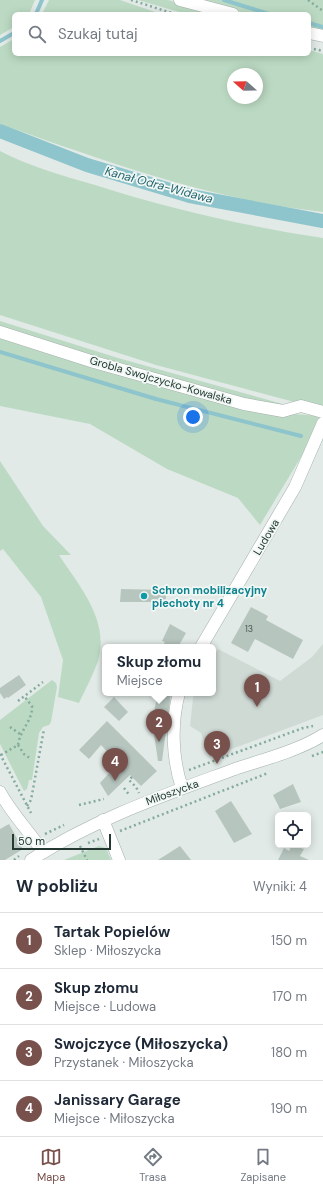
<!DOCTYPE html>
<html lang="pl">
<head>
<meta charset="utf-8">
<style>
	body { margin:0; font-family:"DM Sans",sans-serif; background:#f2f2f3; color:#1f2937 }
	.controls { position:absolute; right:12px; bottom:12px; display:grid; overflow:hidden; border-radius:6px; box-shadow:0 2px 10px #0003 }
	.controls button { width:36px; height:36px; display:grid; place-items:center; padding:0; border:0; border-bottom:1px solid #e0e1e3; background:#fff; color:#1f2937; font:20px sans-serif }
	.compass { position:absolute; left:227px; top:68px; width:36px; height:36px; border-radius:50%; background:#fff; box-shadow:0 2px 10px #0003; rotate:290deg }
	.scale { position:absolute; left:12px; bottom:10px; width:99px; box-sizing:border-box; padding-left:4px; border:2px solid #233932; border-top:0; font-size:11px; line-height:14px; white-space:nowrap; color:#233932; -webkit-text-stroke:3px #f1f7f4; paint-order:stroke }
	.you { position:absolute; left:193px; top:417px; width:14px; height:14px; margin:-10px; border:3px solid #fff; border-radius:50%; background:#1a73e8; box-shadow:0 0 0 6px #1a73e833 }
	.badge { display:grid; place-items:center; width:26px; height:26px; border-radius:50%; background:#78504c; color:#fff; font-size:13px; font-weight:700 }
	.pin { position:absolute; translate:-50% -33px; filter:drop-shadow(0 1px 2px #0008) }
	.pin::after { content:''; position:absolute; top:21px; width:14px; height:12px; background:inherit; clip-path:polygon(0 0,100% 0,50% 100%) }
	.popup { position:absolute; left:102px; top:644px; width:114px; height:52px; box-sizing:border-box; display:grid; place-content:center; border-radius:6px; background:#fff; filter:drop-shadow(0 1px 3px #0005); font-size:13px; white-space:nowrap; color:#747a83 }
	.popup b { font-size:15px; color:#1f2937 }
	.popup::after { content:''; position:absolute; left:50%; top:100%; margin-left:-8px; border:8px solid transparent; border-top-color:#fff }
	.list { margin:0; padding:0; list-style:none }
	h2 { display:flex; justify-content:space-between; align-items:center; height:52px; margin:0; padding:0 16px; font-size:17px }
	h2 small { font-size:13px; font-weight:400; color:#747a83 }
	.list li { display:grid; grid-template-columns:26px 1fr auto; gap:12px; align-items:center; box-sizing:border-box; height:56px; padding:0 16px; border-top:1px solid #e0e1e3 }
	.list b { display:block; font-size:15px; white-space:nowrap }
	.list p { margin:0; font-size:13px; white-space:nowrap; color:#747a83 }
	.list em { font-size:13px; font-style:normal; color:#747a83 }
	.icon { flex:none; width:22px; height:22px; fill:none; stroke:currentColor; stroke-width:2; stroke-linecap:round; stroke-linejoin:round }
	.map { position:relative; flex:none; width:323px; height:860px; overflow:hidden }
	.search { position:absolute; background:#fff; box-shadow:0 2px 10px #0003; left:12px; right:12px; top:12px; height:44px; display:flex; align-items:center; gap:10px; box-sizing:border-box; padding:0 14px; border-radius:6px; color:#747a83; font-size:15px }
	.sheet { height:276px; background:#fff }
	nav { display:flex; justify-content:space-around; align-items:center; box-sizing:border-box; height:56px; border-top:1px solid #e0e1e3; background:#fff; font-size:11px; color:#747a83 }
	nav a { display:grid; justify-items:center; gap:2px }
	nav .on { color:#78504c }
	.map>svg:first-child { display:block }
	.built { fill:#d0dad5 }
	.green { fill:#bcdac3; fill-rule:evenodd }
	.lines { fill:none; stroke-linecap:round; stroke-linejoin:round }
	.stream { stroke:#8ec4cb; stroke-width:4 }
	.canal { stroke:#8ec4cb; stroke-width:14 }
	.building { fill:#b7c5bf }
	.minor-casing { stroke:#a4b1ac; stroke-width:13 }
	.path { stroke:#85ab9d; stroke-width:2.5; stroke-dasharray:2 3; stroke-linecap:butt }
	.minor { stroke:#fff; stroke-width:12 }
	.culture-dot { fill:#0f9aa8; stroke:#f1f7f4; stroke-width:1.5 }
	.labels { text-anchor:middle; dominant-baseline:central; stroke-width:3.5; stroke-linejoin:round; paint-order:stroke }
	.number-label { font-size:9px; fill:#485c55 }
	.street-label { font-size:11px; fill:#233932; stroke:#f1f7f4 }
	.culture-label { font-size:11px; font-weight:bold; fill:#0d838f; stroke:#f1f7f4; text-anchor:start }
	.water-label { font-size:12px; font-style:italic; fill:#236670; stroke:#f1f7f4 }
</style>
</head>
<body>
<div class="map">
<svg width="323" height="860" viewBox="0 0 323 860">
	<rect width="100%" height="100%" fill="#e1eae6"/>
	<path class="built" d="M323 644V715L210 757 201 733 190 726 193 698 195 693H213V658L218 649 280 681 312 657Z"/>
	<g class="green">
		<path d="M0 0H35L29 14H14V27L0 35Z"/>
		<path d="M49 0H120L161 14H42Z"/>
		<path d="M138 0H168L217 14H186Z"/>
		<path d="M196 0H323V33L309 30V14H249Z"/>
		<path d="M14 39V54H309V50L323 54V212C211 200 105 161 0 124V47ZM233 74H257V98H233Z"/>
		<path d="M0 151C29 166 63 176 95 185 170 209 245 226 323 238V406L313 407 156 365 0 315Z"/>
		<path d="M0 321 118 358 286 405 285 408 177 382 0 327Z"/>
		<path d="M0 336 280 413 319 416 304 452 260 525 238 498 167 469 90 424 0 406Z"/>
		<path d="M0 461 43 526 71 555H59C79 586 110 620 98 661 93 675 85 690 79 703L58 697 63 660 41 597 3 549 0 551Z"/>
		<path d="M52 680 56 683 57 687 51 722 49 725 43 727 39 733 32 780H29L27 789 24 791 0 744V720Z"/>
		<path d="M99 846 106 848 111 860H64Z"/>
	</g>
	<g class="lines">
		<g class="stream">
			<path d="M224 0 269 14"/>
			<path d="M36 14 42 0"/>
			<path d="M309 23 323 27"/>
			<path d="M0 41 14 33"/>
			<path d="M0 352 156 399 301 436"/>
		</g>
		<path class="canal" d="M0 131 87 165 190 196 323 221"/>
	</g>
	<g class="building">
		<path d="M121 589 166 590V602H120Z"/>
		<path d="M251 607 268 616 266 620 303 640 293 659 255 639 248 652 231 643Z"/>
		<path d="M170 624 186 633 178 647H162L165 642 162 641Z"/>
		<path d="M19 675 26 685 8 698 7 697 4 699 0 693V688Z"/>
		<path d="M158 693H171L162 761H158L152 721Z"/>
		<path d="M114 697 128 712 119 721 104 707Z"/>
		<path d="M107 721 157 771 141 786 130 775 108 796 100 783 118 763 101 745 89 759 79 750Z"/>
		<path d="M293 784 301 802 280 809 273 795Z"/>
		<path d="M231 801 252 834 234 843 215 811Z"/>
		<path d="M9 824 23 849 5 860H0V829Z"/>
		<path d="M292 845 304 849 300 856 309 860H278L284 848 289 851Z"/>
		<path d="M180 846 191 860H158Z"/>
	</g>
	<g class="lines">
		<defs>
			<g id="minor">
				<path d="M180 0 233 14"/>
				<path d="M309 33 323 36"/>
				<path d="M0 332 94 362 244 404 283 411 301 406 323 412"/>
				<path d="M201 647 295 487 323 423"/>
				<path d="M179 693C171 723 172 758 182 788"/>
				<path d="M0 792C12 814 29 831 43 852"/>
				<path d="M103 820 119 860"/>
				<path d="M31 860C94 819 165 795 235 769 262 760 300 750 323 735"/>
			</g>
		</defs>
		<use href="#minor" class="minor-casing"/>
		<g class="path">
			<path d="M131 0 175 14"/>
			<path d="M308 0 323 11"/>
			<path d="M309 48 323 51"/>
			<path d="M18 701 43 682"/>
			<path d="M10 727 20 734"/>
			<path d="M18 745 24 754 31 759"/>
			<path d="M0 754 31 813"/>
			<path d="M1 755 18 745C20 730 33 720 32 706L24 696"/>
			<path d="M312 756 323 752"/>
			<path d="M189 770 303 728 313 726"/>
			<path d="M132 777 129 780 136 787 139 793"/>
			<path d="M124 788 130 796"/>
			<path d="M79 805 104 799"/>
			<path d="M27 806 31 800 44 729"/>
			<path d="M120 831 268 773"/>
			<path d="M45 834 64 825"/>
			<path d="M88 843 99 839"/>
			<path d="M80 846 87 860"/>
			<path d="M14 860 19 856"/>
		</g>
		<use href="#minor" class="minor"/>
	</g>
	<circle class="culture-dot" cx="144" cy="596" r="4"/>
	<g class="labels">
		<g class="number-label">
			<text x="249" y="629">13</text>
		</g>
		<g class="street-label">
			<text transform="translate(161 380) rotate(16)">Grobla Swojczycko-Kowalska</text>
			<text transform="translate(266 537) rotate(-59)">Ludowa</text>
			<text transform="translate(172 792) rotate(-20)">Miłoszycka</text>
		</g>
		<g class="culture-label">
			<text x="152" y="590">Schron mobilizacyjny<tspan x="152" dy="13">piechoty nr 4</tspan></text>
		</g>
		<g class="water-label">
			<text transform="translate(159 185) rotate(15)">Kanał Odra-Widawa</text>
		</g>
	</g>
</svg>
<div class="controls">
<button><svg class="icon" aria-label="locate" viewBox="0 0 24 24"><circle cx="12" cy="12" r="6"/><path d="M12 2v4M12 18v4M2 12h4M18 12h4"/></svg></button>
</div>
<svg class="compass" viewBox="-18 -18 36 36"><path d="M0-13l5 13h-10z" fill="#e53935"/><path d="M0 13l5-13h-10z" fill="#747a83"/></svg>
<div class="scale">50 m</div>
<div class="you"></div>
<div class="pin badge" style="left:257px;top:707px">1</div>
<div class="pin badge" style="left:159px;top:742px">2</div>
<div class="popup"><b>Skup złomu</b>Miejsce</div>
<div class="pin badge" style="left:217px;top:764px">3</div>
<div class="pin badge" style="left:115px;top:781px">4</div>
<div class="search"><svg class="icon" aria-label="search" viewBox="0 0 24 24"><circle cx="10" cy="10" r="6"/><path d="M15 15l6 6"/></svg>Szukaj tutaj</div>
</div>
<section class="sheet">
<h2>W pobliżu<small>Wyniki: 4</small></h2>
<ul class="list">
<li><span class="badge">1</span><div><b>Tartak Popielów</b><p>Sklep · Miłoszycka</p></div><em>150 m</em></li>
<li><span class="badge">2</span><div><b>Skup złomu</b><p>Miejsce · Ludowa</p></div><em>170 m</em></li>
<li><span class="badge">3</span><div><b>Swojczyce (Miłoszycka)</b><p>Przystanek · Miłoszycka</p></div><em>180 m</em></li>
<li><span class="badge">4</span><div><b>Janissary Garage</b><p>Miejsce · Miłoszycka</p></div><em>190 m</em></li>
</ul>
</section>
<nav>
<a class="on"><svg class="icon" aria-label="map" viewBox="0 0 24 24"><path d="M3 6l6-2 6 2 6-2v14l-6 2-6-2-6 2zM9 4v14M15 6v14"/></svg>Mapa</a>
<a><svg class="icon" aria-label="directions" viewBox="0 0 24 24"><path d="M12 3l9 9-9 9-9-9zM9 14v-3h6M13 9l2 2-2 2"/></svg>Trasa</a>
<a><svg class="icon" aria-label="saved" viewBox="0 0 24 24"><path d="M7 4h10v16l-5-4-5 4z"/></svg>Zapisane</a>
</nav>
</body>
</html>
